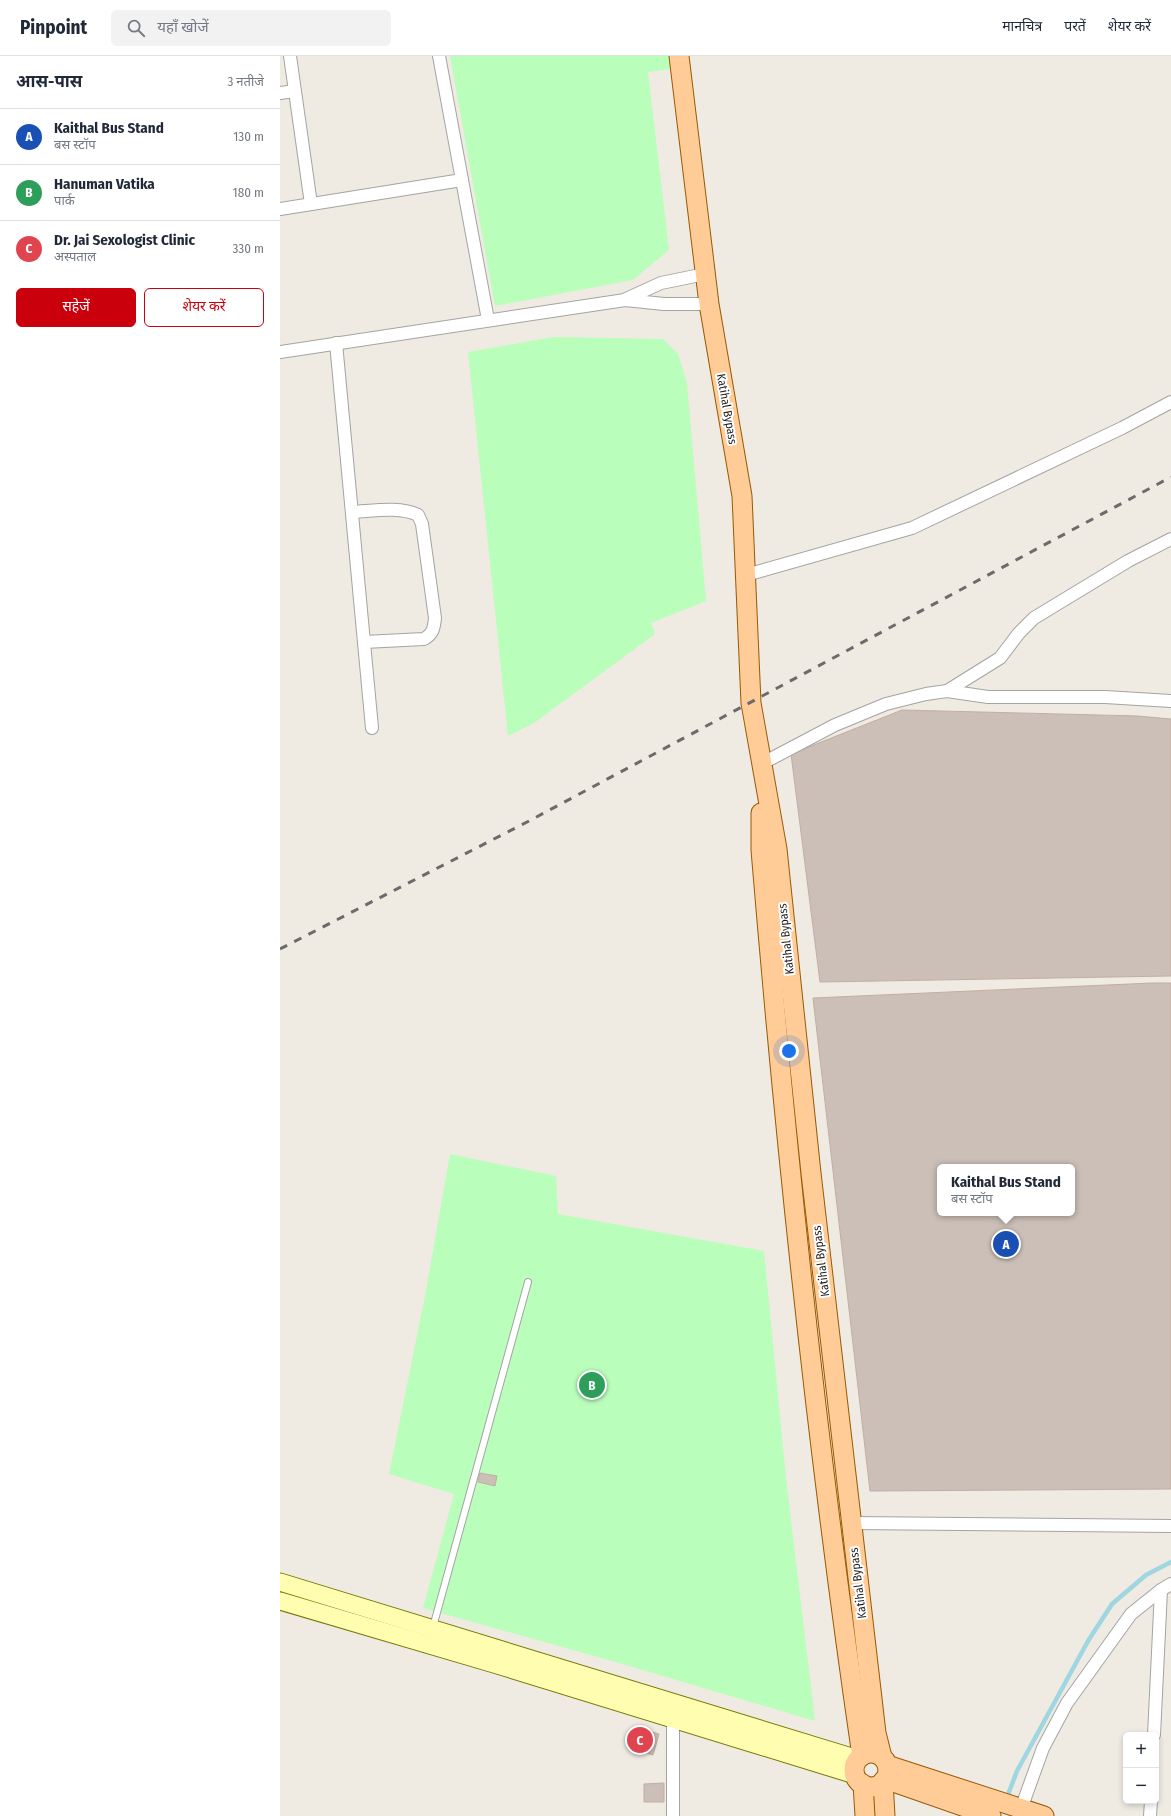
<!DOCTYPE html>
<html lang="hi">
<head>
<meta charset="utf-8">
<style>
	body { margin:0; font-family:"Fira Sans Condensed","Noto Sans Devanagari",sans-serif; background:#f2f2f3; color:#1f2937 }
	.controls { position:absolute; right:12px; bottom:12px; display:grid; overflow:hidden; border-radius:6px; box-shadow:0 2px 6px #0003 }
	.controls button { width:36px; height:36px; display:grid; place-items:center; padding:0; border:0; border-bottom:1px solid #e0e1e3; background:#fff; color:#1f2937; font:20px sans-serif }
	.you { position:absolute; left:509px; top:995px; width:14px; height:14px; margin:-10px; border:3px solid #fff; border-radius:50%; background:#1a73e8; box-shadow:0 0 0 6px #1a73e833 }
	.badge { display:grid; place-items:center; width:26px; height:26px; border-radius:50%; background:#ca000d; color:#fff; font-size:13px; font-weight:700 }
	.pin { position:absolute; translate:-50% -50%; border:2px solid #fff; box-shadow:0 1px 4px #0006 }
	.popup { position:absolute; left:657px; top:1108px; width:138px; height:52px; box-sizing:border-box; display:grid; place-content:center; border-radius:6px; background:#fff; filter:drop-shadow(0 1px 3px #0005); font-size:13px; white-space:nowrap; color:#747a83 }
	.popup b { font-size:15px; color:#1f2937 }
	.popup::after { content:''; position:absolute; left:50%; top:100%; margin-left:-8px; border:8px solid transparent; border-top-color:#fff }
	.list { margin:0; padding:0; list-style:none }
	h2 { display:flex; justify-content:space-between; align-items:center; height:52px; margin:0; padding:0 16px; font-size:17px }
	h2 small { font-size:13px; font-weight:400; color:#747a83 }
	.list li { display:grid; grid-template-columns:26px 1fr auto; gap:12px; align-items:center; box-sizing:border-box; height:56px; padding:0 16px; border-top:1px solid #e0e1e3 }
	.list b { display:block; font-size:15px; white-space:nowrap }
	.list p { margin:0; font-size:13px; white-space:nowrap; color:#747a83 }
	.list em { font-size:13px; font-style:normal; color:#747a83 }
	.actions { display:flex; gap:8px; padding:12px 16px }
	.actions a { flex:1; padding:9px 0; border:1px solid #ca000d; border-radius:6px; text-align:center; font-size:14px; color:#ca000d }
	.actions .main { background:#ca000d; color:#fff }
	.icon { flex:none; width:22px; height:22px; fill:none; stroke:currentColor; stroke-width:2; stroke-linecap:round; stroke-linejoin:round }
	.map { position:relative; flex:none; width:891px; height:1760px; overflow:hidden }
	header { display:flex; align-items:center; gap:24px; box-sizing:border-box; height:56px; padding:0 20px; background:#fff; border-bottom:1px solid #e0e1e3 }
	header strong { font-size:19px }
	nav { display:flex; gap:22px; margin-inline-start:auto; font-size:14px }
	.search { width:280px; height:36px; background:#f2f2f3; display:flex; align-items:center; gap:10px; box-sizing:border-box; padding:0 14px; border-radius:6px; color:#747a83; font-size:15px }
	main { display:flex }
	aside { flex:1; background:#fff }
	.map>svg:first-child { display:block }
	.park { fill:#bafebb }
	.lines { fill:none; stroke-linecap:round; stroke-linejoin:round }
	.stream { stroke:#9ed6e1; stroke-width:4.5 }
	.building { fill:#cbbfb7; stroke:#c2aea3; fill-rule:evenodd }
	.service-casing { stroke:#a4a4a4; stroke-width:8 }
	.minor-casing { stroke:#a4a4a4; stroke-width:14 }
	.secondary-casing { stroke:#737800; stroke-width:19 }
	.primary-casing { stroke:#965a00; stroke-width:21 }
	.service { stroke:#fff; stroke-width:6 }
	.minor { stroke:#fff; stroke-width:12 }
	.secondary { stroke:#fffeb0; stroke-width:17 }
	.primary { stroke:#ffcb97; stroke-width:19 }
	.rail { stroke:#6b6b6b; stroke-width:3; stroke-dasharray:8 8; stroke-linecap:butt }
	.labels { text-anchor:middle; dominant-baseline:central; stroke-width:4; stroke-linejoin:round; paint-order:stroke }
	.street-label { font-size:12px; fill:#1d1d1d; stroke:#fff }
</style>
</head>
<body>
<header>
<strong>Pinpoint</strong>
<div class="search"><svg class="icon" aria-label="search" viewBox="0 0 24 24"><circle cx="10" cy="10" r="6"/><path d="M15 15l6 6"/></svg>यहाँ खोजें</div>
<nav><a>मानचित्र</a><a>परतें</a><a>शेयर करें</a></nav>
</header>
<main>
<aside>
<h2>आस-पास<small>3 नतीजे</small></h2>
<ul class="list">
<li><span class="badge" style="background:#1a4fb4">A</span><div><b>Kaithal Bus Stand</b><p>बस स्टॉप</p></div><em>130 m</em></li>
<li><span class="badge" style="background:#2e9e5b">B</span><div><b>Hanuman Vatika</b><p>पार्क</p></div><em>180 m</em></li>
<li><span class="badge" style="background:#e0444e">C</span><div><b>Dr. Jai Sexologist Clinic</b><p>अस्पताल</p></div><em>330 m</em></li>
</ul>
<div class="actions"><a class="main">सहेजें</a><a>शेयर करें</a></div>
</aside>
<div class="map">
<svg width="891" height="1760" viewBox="0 0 891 1760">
	<rect width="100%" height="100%" fill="#efeae2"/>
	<g class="park">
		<path d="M170 0H389L391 13 368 16 389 194 353 224 215 250Z"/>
		<path d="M274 281 383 283 398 298 407 327 426 545 371 567 375 578 254 667 228 680 188 296Z"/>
		<path d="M170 1098 276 1120 278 1158 484 1195 506 1422 535 1665 346 1609 143 1552 174 1438 109 1418 145 1240Z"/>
	</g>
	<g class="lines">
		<path class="stream" d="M726 1744 737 1715 808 1585 832 1548 866 1519 891 1506"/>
	</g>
	<g class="building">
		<path d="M622 654 858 660 891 663V920L540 926 511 698Z"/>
		<path d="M872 927H891V1433L590 1435 533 942ZM660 1111H792V1157H660Z"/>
		<path d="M200 1417 217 1420 215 1430 198 1426Z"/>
		<path d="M355 1671 379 1678 373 1699 349 1692Z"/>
		<path d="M384 1727V1746H364V1728Z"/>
	</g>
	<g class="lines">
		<defs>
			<path id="service" d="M153 1571 248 1226"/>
			<g id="minor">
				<path d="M10 0 31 148"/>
				<path d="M159 0 208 264"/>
				<path d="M0 37 14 35"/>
				<path d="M0 153 182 124"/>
				<path d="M346 243 381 227 425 218"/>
				<path d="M56 287 92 672"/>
				<path d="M0 296 345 244 384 248H429"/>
				<path d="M72 456C93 455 119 450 138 459L142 468 155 562C154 572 153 578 144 583L84 586"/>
				<path d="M466 519 632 472 842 372 891 346"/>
				<path d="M667 635 720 602 739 577 754 562 848 505 891 483"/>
				<path d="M481 708 555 669 606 648 646 638 667 635 708 641H825L891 645"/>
				<path d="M571 1467 891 1470"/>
				<path d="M393 1663V1760"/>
				<path d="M874 1679 881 1534"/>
				<path d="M741 1753 763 1692 787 1647 851 1558 881 1534 891 1528"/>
				<path d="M870 1760 871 1745"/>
			</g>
			<g id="secondary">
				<path d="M0 1526 578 1703"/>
				<path d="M0 1545 214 1608 575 1719"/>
			</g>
			<g id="primary">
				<path d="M399 0 429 248 462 440 471 647 497 793 531 1117 596 1677 602 1701"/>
				<path d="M481 757V794C506 1096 538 1399 582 1700"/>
				<circle cx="591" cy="1714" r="17"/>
				<path d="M607 1709 764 1760"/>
				<path d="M605 1723 711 1760"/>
				<path d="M603 1725 605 1760"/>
				<path d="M583 1728 585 1760"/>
			</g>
		</defs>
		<use href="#service" class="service-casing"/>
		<use href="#minor" class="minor-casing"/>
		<use href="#secondary" class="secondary-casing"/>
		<use href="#primary" class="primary-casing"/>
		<use href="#service" class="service"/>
		<use href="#minor" class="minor"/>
		<use href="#secondary" class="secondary"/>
		<use href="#primary" class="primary"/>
		<path class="rail" d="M0 893 249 765 891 421"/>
	</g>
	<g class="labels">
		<g class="street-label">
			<text transform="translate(447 353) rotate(80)">Katihal Bypass</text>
			<text transform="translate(506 883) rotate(-96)">Katihal Bypass</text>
			<text transform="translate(541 1205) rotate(-97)">Katihal Bypass</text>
			<text transform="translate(578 1527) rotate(-97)">Katihal Bypass</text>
		</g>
	</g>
</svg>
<div class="controls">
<button>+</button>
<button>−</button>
</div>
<div class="you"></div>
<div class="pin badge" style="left:726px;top:1188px;background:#1a4fb4">A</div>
<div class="popup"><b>Kaithal Bus Stand</b>बस स्टॉप</div>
<div class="pin badge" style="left:312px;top:1329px;background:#2e9e5b">B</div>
<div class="pin badge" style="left:360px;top:1684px;background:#e0444e">C</div>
</div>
</main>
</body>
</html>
